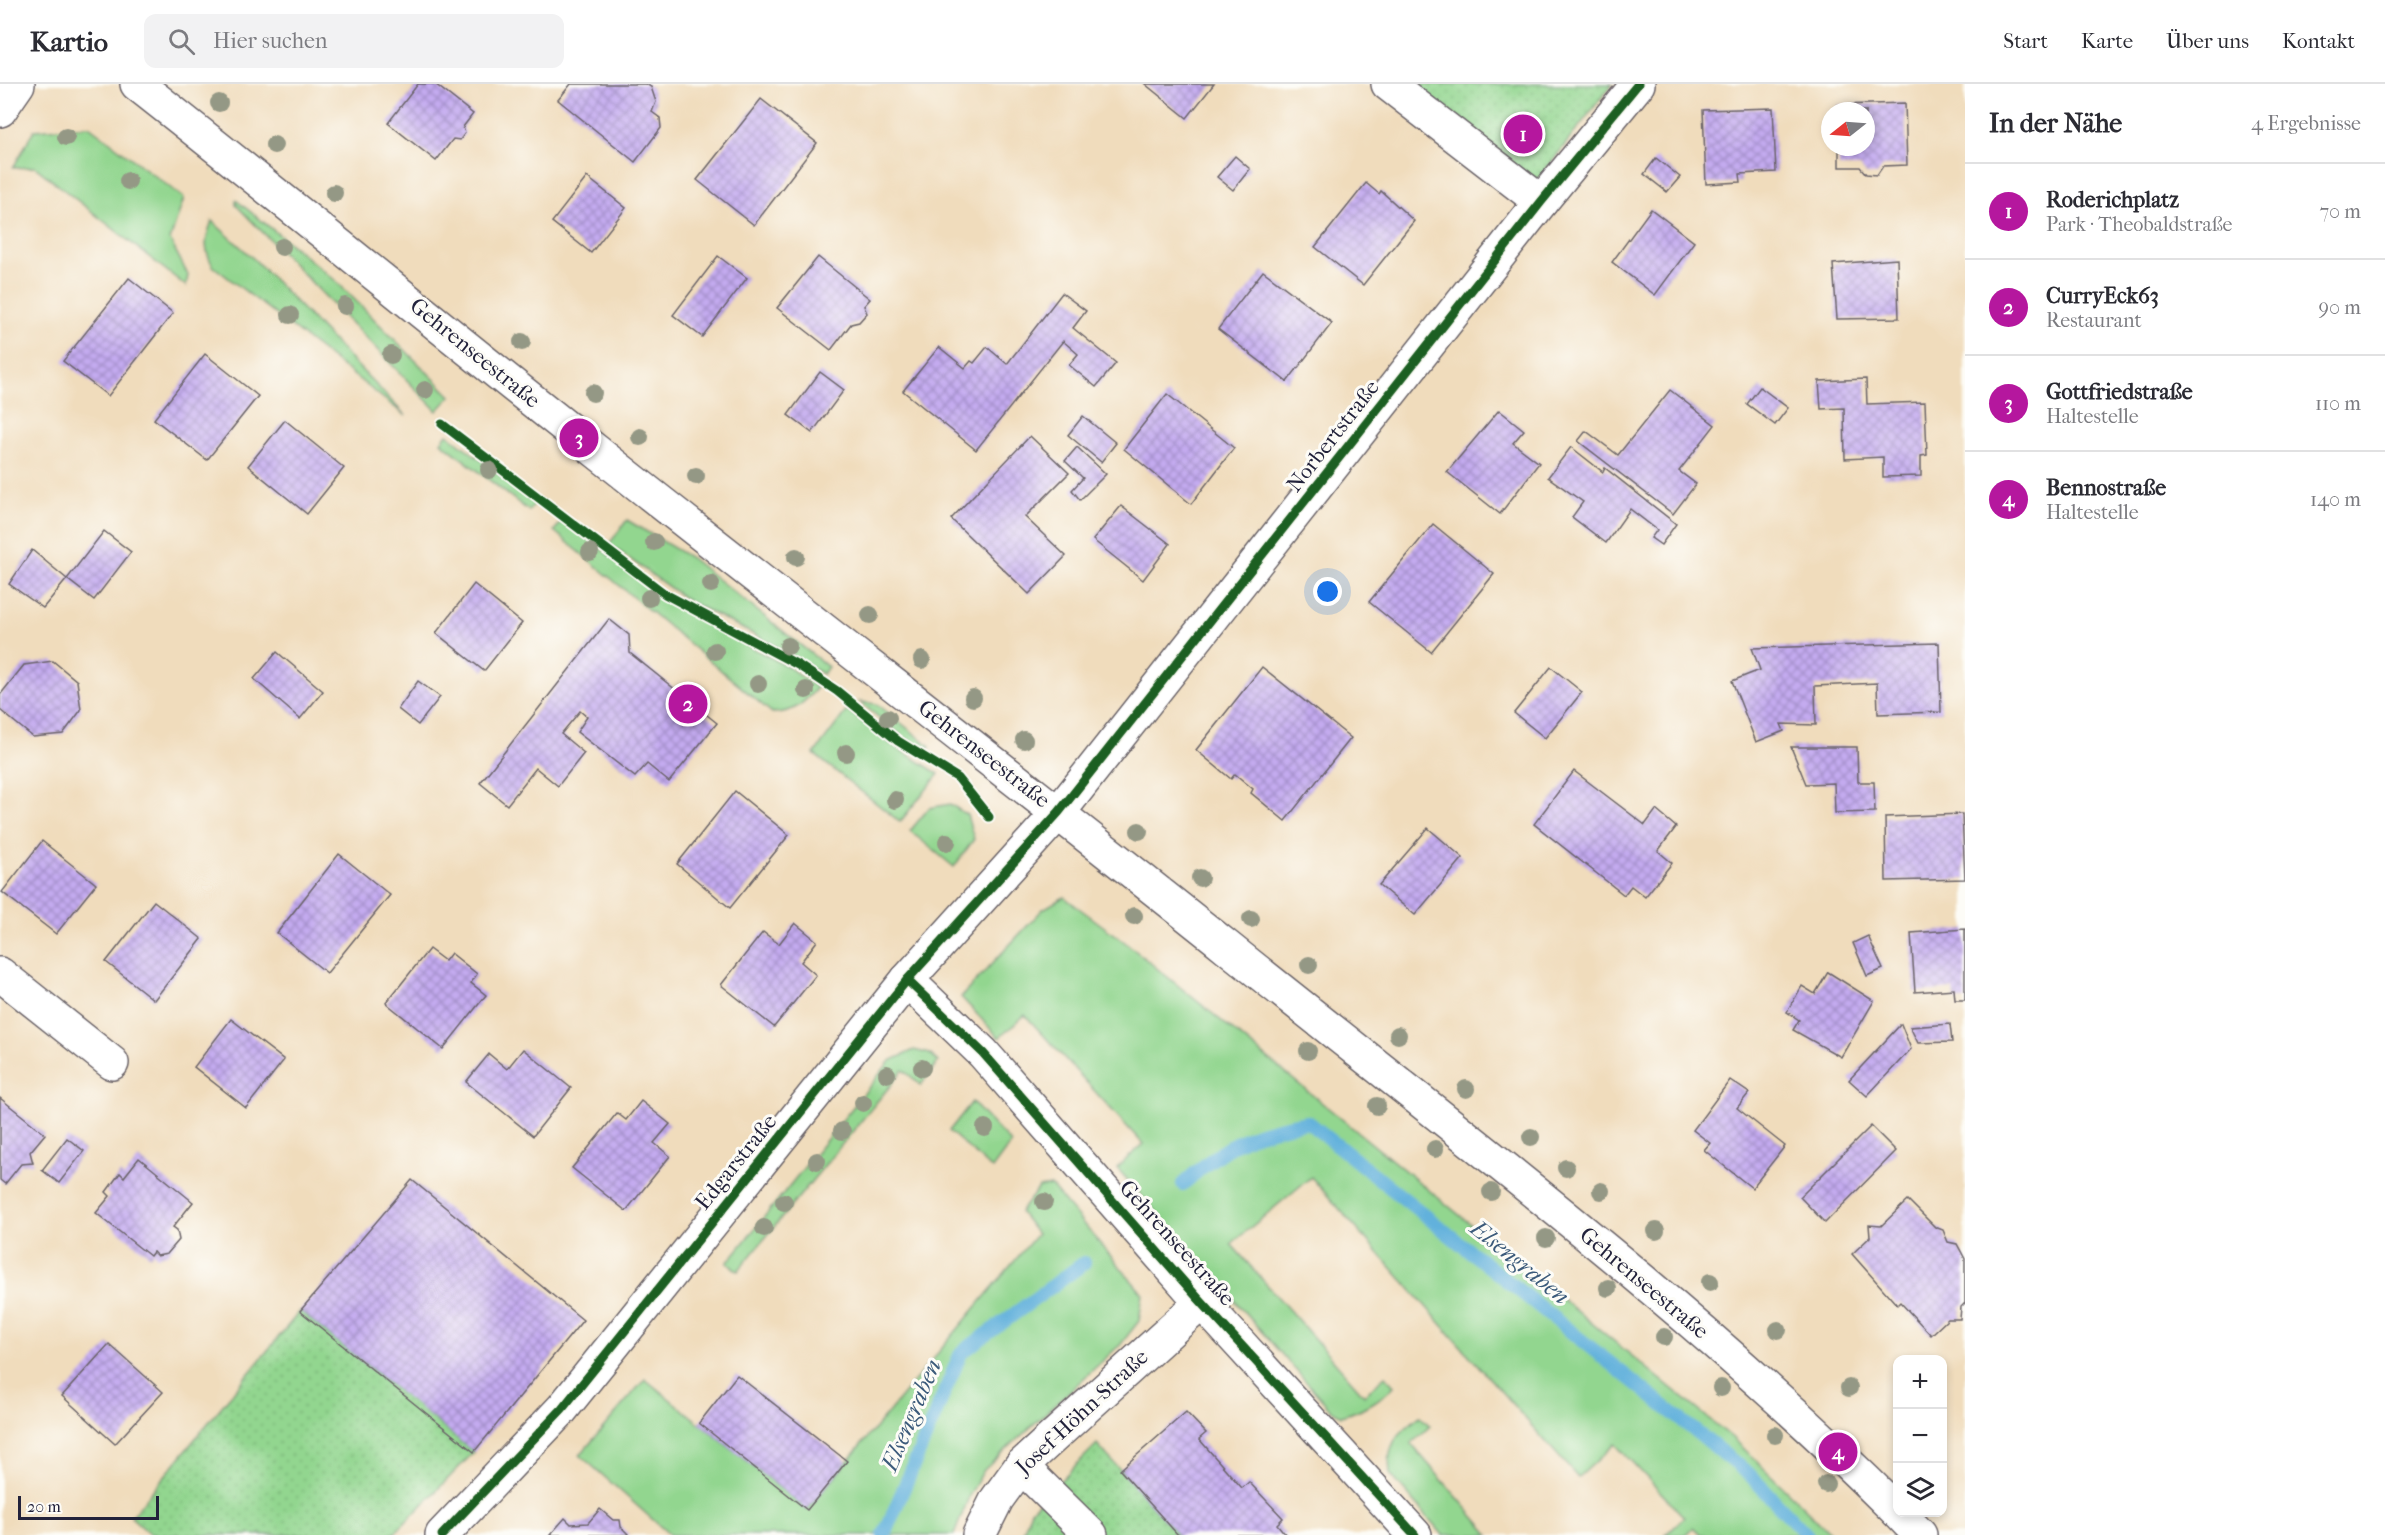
<!DOCTYPE html>
<html lang="de">
<head>
<meta charset="utf-8">
<style>
	body { margin:0; font-family:"IM FELL French Canon",serif; background:#f2f2f3; color:#2b2b33 }
	.controls { position:absolute; right:18px; bottom:18px; display:grid; overflow:hidden; border-radius:12px; box-shadow:0 3px 9px #0003 }
	.controls button { width:54px; height:54px; display:grid; place-items:center; padding:0; border:0; border-bottom:2px solid #e1e1e2; background:#fff; color:#2b2b33; font:30px sans-serif }
	.compass { position:absolute; left:1821px; top:18px; width:54px; height:54px; border-radius:50%; background:#fff; box-shadow:0 3px 9px #0003; rotate:253deg }
	.scale { position:absolute; left:18px; bottom:15px; width:141px; box-sizing:border-box; padding-left:6px; border:3px solid #22223b; border-top:0; font-size:16px; line-height:21px; white-space:nowrap; color:#22223b; -webkit-text-stroke:4px #fdfcf7; paint-order:stroke }
	.you { position:absolute; left:1328px; top:508px; width:21px; height:21px; margin:-15px; border:4px solid #fff; border-radius:50%; background:#1a73e8; box-shadow:0 0 0 9px #1a73e833 }
	.badge { display:grid; place-items:center; width:39px; height:39px; border-radius:50%; background:#b5179e; color:#fff; font-size:20px; font-weight:700 }
	.pin { position:absolute; translate:-50% -50%; border:3px solid #fff; box-shadow:0 2px 6px #0006 }
	.list { margin:0; padding:0; list-style:none }
	h2 { display:flex; justify-content:space-between; align-items:center; height:78px; margin:0; padding:0 24px; font-size:26px }
	h2 small { font-size:20px; font-weight:400; color:#7c7c81 }
	.list li { display:grid; grid-template-columns:39px 1fr auto; gap:18px; align-items:center; box-sizing:border-box; height:96px; padding:0 24px; border-top:2px solid #e1e1e2 }
	.list b { display:block; font-size:22px; white-space:nowrap }
	.list p { margin:0; font-size:20px; white-space:nowrap; color:#7c7c81 }
	.list em { font-size:20px; font-style:normal; color:#7c7c81 }
	.icon { flex:none; width:33px; height:33px; fill:none; stroke:currentColor; stroke-width:2; stroke-linecap:round; stroke-linejoin:round }
	.map { position:relative; flex:none; width:1965px; height:1451px; overflow:hidden }
	header { display:flex; align-items:center; gap:36px; box-sizing:border-box; height:84px; padding:0 30px; background:#fff; border-bottom:2px solid #e1e1e2 }
	header strong { font-size:28px }
	nav { display:flex; gap:33px; margin-inline-start:auto; font-size:21px }
	.search { width:420px; height:54px; background:#f2f2f3; display:flex; align-items:center; gap:15px; box-sizing:border-box; padding:0 21px; border-radius:12px; color:#7c7c81; font-size:22px }
	main { display:flex }
	aside { flex:1; background:#fff }
	.map>svg:first-child { display:block }
	.grass { fill:#92d68f; stroke:#5a7c65; stroke-width:1.5 }
	.park { fill:url(#park-dots); stroke:#5a7c65; stroke-width:1.5 }
	.lines { fill:none; stroke-linecap:round; stroke-linejoin:round }
	.stream { stroke:#62b1dc; stroke-width:14 }
	.building { fill:url(#building-cross-hatch) }
	.minor-casing { stroke:#6a6368; stroke-width:36 }
	.major-casing { stroke:#6a6368; stroke-width:36 }
	.minor { stroke:#fff; stroke-width:33 }
	.major { stroke:#fff; stroke-width:33 }
	.cycleway-casing { stroke:#fdfcf7; stroke-width:13 }
	.cycleway { stroke:#1b5e20; stroke-width:9 }
	.tree { fill:#949885 }
	.labels { text-anchor:middle; dominant-baseline:central; stroke-width:6; stroke-linejoin:round; paint-order:stroke }
	.street-label { font-size:22px; fill:#22223b; stroke:#fdfcf7 }
	.water-label { font-size:24px; font-style:italic; fill:#3c5b7b; stroke:#fdfcf7 }
</style>
</head>
<body>
<header>
<strong>Kartio</strong>
<div class="search"><svg class="icon" aria-label="search" viewBox="0 0 24 24"><circle cx="10" cy="10" r="6"/><path d="M15 15l6 6"/></svg>Hier suchen</div>
<nav><a>Start</a><a>Karte</a><a>Über uns</a><a>Kontakt</a></nav>
</header>
<main>
<div class="map">
<svg width="1965" height="1451" viewBox="0 0 1965 1451">
	<defs>
		<pattern id="park-dots" width="8" height="8" patternUnits="userSpaceOnUse" patternTransform="scale(1.5)"><rect width="8" height="8" fill="#92d68f"/><path d="M2 2h.1M6 6h.1" fill="none" stroke="#7eb77c" stroke-width="1.8" stroke-linecap="round"/></pattern>
		<pattern id="building-cross-hatch" width="8" height="8" patternUnits="userSpaceOnUse" patternTransform="scale(1.5)"><rect width="8" height="8" fill="#c4abf0"/><path d="M0 0l8 8M0 8l8-8" fill="none" stroke="#9f8bc4"/></pattern>
	</defs>
	<rect width="100%" height="100%" fill="#fdfcf7"/>
	<filter id="ink" filterUnits="userSpaceOnUse"><feTurbulence type="fractalNoise" baseFrequency=".0167" numOctaves="2"/><feDisplacementMap in="SourceGraphic" scale="12" xChannelSelector="R" yChannelSelector="G"/><feConvolveMatrix kernelMatrix="1 2 1 2 8 2 1 2 1" color-interpolation-filters="sRGB"/></filter>
	<filter id="wash" filterUnits="userSpaceOnUse"><feTurbulence type="fractalNoise" baseFrequency=".008" numOctaves="4" result="noise"/><feDisplacementMap in="SourceGraphic" scale="24" xChannelSelector="R" yChannelSelector="G"/><feGaussianBlur stdDeviation="1.35" result="paint"/><feColorMatrix in="noise" values="0 0 0 0 0 0 0 0 0 0 0 0 0 0 0 0 0 1.4 0 .05"/><feComposite in="paint" operator="in"/></filter>
	<g filter="url(#wash)">
		<rect width="100%" height="100%" fill="#f0dcbc"/>
		<g class="grass">
			<path d="M89 42 184 114 170 156 188 191 186 202 35 83 13 84 34 46Z"/>
			<path d="M236 116 336 197 451 312 437 327 236 121Z"/>
			<path d="M212 137 255 176 406 332 213 182C203 164 205 155 212 137Z"/>
			<path d="M447 350 536 418 529 427 441 358Z"/>
			<path d="M563 436 683 527 787 582 817 604C803 620 794 629 772 629L554 447Z"/>
			<path d="M627 436 691 474 828 583 823 590 774 561 687 516 609 460Z"/>
			<path d="M860 618 877 620 930 662 926 667 904 654Z"/>
			<path d="M847 626 891 660 939 690 900 738 814 670Z"/>
			<path d="M950 720 967 731 974 755 954 783 910 747 929 724Z"/>
			<path d="M1064 813 1126 859 1735 1356 1832 1451H1701L1693 1443 1685 1451H1665L1684 1433 1615 1360 1578 1394 1311 1093 1231 1160 1364 1311 1385 1292 1394 1302C1378 1318 1363 1326 1341 1332L1331 1326 1117 1084 1143 1060 1025 931 999 954 961 913 1043 825Z"/>
			<path d="M914 966 930 970 938 978 921 1001 903 986 738 1187 727 1179 890 977Z"/>
			<path d="M972 1018 1011 1059 992 1085 949 1047Z"/>
			<path d="M1051 1102 1143 1210 1139 1237 1121 1260 984 1386 970 1410 954 1451H670L580 1371 645 1295 807 1426 1037 1150 1020 1128 1039 1104Z"/>
			<path d="M1420 1332 1430 1342 1411 1360 1490 1451H1443L1390 1390C1386 1359 1397 1351 1420 1332Z"/>
		</g>
		<g class="park">
			<path d="M1409 0H1612L1535 100Z"/>
			<path d="M300 1227 474 1368 393 1451H151L131 1433Z"/>
			<path d="M1097 1360 1178 1451H1022L1031 1426Z"/>
		</g>
		<g class="lines">
			<g class="stream">
				<path d="M1183 1100C1230 1058 1246 1049 1308 1038L1749 1390 1807 1451"/>
				<path d="M884 1451 961 1269 1084 1179"/>
			</g>
		</g>
		<g id="blocks">
			<g class="building">
				<path d="M418 0H435L473 30 463 43 465 49 460 56 453 55 436 77 388 39Z"/>
				<path d="M571 0H646L651 3 656 18 652 28 660 34 661 44 635 78 558 16Z"/>
				<path d="M1145 0H1214L1187 34Z"/>
				<path d="M761 15 817 59 754 141 697 96Z"/>
				<path d="M1905 19 1907 81 1883 82 1877 91 1866 90 1860 83H1839V63H1866V27H1839L1838 21Z"/>
				<path d="M1773 24 1776 88 1740 90 1741 98 1706 100 1703 26Z"/>
				<path d="M1235 72 1250 85 1233 106 1217 93Z"/>
				<path d="M1656 74 1680 93 1667 108 1644 90Z"/>
				<path d="M587 93 626 124 591 169 552 138Z"/>
				<path d="M1366 99 1379 110 1381 107 1414 137 1363 201 1315 163Z"/>
				<path d="M1651 125 1694 158 1655 211 1612 178Z"/>
				<path d="M718 172 747 194 702 253 673 231Z"/>
				<path d="M818 173 870 215 864 222 867 229 859 238 851 240 831 266 777 224Z"/>
				<path d="M1897 175 1899 234 1837 235 1833 180Z"/>
				<path d="M1263 187 1332 239 1287 298 1218 245Z"/>
				<path d="M129 194 173 229 108 312 63 277Z"/>
				<path d="M1062 209 1086 227 1073 244 1116 279 1096 303 1069 281 1078 270 1063 257 976 366 903 307 939 263 965 284 971 277 974 279 987 263 1007 280Z"/>
				<path d="M205 270 258 312 207 376 154 335Z"/>
				<path d="M820 288 844 306 812 349 788 331Z"/>
				<path d="M1866 295 1867 320 1925 318 1927 371 1921 372V392L1883 393V373L1845 375 1844 324 1821 325 1819 297Z"/>
				<path d="M1760 303 1788 324 1775 341 1747 320Z"/>
				<path d="M1670 306 1715 341 1679 387 1696 400 1673 430 1578 357 1586 347 1618 371Z"/>
				<path d="M1167 310 1234 364 1191 420 1124 365Z"/>
				<path d="M1499 326 1524 346 1513 359 1539 379 1500 430 1447 388Z"/>
				<path d="M1083 332 1116 359 1101 378 1068 351Z"/>
				<path d="M285 336 344 384 307 430 248 382Z"/>
				<path d="M1030 352 1069 389 1025 433 1066 472 1029 510 951 435Z"/>
				<path d="M1077 363 1106 390 1080 416 1072 406 1083 394 1065 377Z"/>
				<path d="M1571 363 1603 388 1605 384 1676 440 1661 461 1651 454 1657 446 1630 425 1606 459 1572 433 1583 418 1548 393Z"/>
				<path d="M1121 422 1170 460 1143 496 1093 456Z"/>
				<path d="M1433 440 1494 490 1431 568 1369 518Z"/>
				<path d="M104 447 131 468 94 516 67 495Z"/>
				<path d="M32 466 67 495 43 524 9 500Z"/>
				<path d="M474 500 522 539 484 587 436 549Z"/>
				<path d="M609 535 629 551 630 569 717 639 669 698 647 680 635 693 577 648 587 633 580 627 561 650 584 669 558 702 536 684 507 721 480 699Z"/>
				<path d="M1939 559 1941 628 1878 630 1877 599 1815 602 1816 641 1781 640 1784 647 1756 658 1732 597 1760 586 1752 564Z"/>
				<path d="M277 568 323 607 300 635 254 595Z"/>
				<path d="M53 577 77 597 81 626 63 650 33 653 0 626V611L24 581Z"/>
				<path d="M1262 583 1351 654 1285 737 1251 709 1253 705 1235 690 1231 695 1196 666Z"/>
				<path d="M1551 583 1582 608 1545 654 1514 629Z"/>
				<path d="M418 597 440 613 418 641 398 625Z"/>
				<path d="M1791 663H1857L1858 698H1874L1875 728 1835 729 1834 699 1806 700Z"/>
				<path d="M1574 687 1645 741 1656 726 1676 743 1658 767 1672 779 1645 813 1631 802 1624 811 1534 740Z"/>
				<path d="M735 707 789 751 730 824 677 780Z"/>
				<path d="M1962 730 1965 795 1886 797 1885 733Z"/>
				<path d="M1428 744 1463 774 1415 831 1379 801Z"/>
				<path d="M42 757 96 800 56 850 2 808Z"/>
				<path d="M339 770 390 811 327 889 277 849Z"/>
				<path d="M154 817 202 855 154 916 106 878Z"/>
				<path d="M795 839 817 857 801 878 816 891 774 943 721 901 763 848 779 860Z"/>
				<path d="M1965 845V916H1955L1954 905 1915 908 1911 849Z"/>
				<path d="M1868 852 1883 885 1867 892 1853 859Z"/>
				<path d="M429 865 445 877 451 869 477 890 471 899 486 911 443 965 386 919Z"/>
				<path d="M1828 888 1874 917 1841 973 1793 946 1799 936 1787 928 1802 902 1815 910Z"/>
				<path d="M231 935 284 976 246 1024 194 983Z"/>
				<path d="M1901 940 1911 965 1867 1012 1849 996Z"/>
				<path d="M1950 940 1952 958 1918 959 1910 943Z"/>
				<path d="M523 965 571 1004 533 1052 466 998 489 970 507 985Z"/>
				<path d="M1730 996 1749 1009 1737 1024 1785 1062 1752 1104 1704 1066 1710 1059 1693 1046Z"/>
				<path d="M0 1014 45 1050 30 1068 33 1079 21 1080 5 1100 0 1096Z"/>
				<path d="M641 1017 670 1040 654 1059 670 1072 626 1127 572 1084 617 1029 626 1036Z"/>
				<path d="M1871 1042 1896 1067 1825 1139 1800 1113Z"/>
				<path d="M67 1054 84 1067 59 1099 42 1086Z"/>
				<path d="M139 1074 193 1118 173 1143 177 1146 179 1156 167 1170 157 1172 153 1168 150 1172 96 1129 110 1112 106 1108 120 1089 124 1093Z"/>
				<path d="M412 1096 583 1236 474 1368 300 1227Z"/>
				<path d="M1908 1116 1935 1143 1943 1146 1948 1158 1957 1160 1965 1175V1219L1961 1223 1960 1235H1948L1931 1251 1900 1218 1897 1221 1852 1170 1870 1153 1869 1141 1881 1142Z"/>
				<path d="M109 1260 163 1308 115 1360 62 1312Z"/>
				<path d="M737 1291 847 1377 807 1426 699 1339Z"/>
				<path d="M1186 1328 1206 1349 1199 1355 1242 1404 1249 1398 1283 1434 1277 1440 1286 1451H1178L1120 1386Z"/>
				<path d="M600 1425 613 1436H620L621 1443 629 1451H550L565 1434 571 1440 588 1439Z"/>
			</g>
		</g>
	</g>
	<g filter="url(#ink)">
		<use href="#blocks" fill-opacity="0" stroke="#6a6368" stroke-width="1.5"/>
		<g class="lines">
			<defs>
				<g id="minor">
					<path d="M1388 0 1541 118"/>
					<path d="M0 26 18 0"/>
					<path d="M0 890 112 979"/>
					<path d="M907 896 983 969 1197 1213 1415 1451"/>
					<path d="M1021 1382 1091 1451"/>
					<path d="M442 1451 562 1325 907 896 1059 728 1541 118 1638 0"/>
					<path d="M979 1451 997 1415 1021 1382 1202 1218"/>
				</g>
				<g id="major">
					<path d="M137 0C286 117 433 238 582 356 796 526 1013 692 1227 863 1455 1046 1691 1222 1898 1428"/>
					<path d="M1898 1428 1920 1451"/>
				</g>
			</defs>
			<use href="#minor" class="minor-casing"/>
			<use href="#major" class="major-casing"/>
			<use href="#minor" class="minor"/>
			<use href="#major" class="major"/>
			<defs>
				<g id="cycleway">
					<path d="M442 340 665 510 798 581 837 607 898 657 958 694 989 733"/>
					<path d="M907 896 983 969 1197 1213 1415 1451"/>
					<path d="M442 1451 562 1325 907 896 1059 728 1541 118 1638 0"/>
				</g>
			</defs>
			<use href="#cycleway" class="cycleway-casing"/>
			<use href="#cycleway" class="cycleway"/>
		</g>
		<g class="tree">
			<circle cx="219" cy="19" r="9"/>
			<circle cx="66" cy="53" r="9"/>
			<circle cx="274" cy="61" r="9"/>
			<circle cx="128" cy="97" r="9"/>
			<circle cx="334" cy="109" r="9"/>
			<circle cx="282" cy="163" r="9"/>
			<circle cx="345" cy="222" r="9"/>
			<circle cx="290" cy="231" r="9"/>
			<circle cx="522" cy="258" r="9"/>
			<circle cx="391" cy="271" r="9"/>
			<circle cx="425" cy="306" r="9"/>
			<circle cx="593" cy="309" r="9"/>
			<circle cx="640" cy="353" r="9"/>
			<circle cx="489" cy="386" r="9"/>
			<circle cx="696" cy="392" r="9"/>
			<circle cx="654" cy="458" r="9"/>
			<circle cx="590" cy="468" r="9"/>
			<circle cx="796" cy="473" r="9"/>
			<circle cx="711" cy="500" r="9"/>
			<circle cx="649" cy="514" r="9"/>
			<circle cx="870" cy="531" r="9"/>
			<circle cx="788" cy="562" r="9"/>
			<circle cx="715" cy="567" r="9"/>
			<circle cx="922" cy="576" r="9"/>
			<circle cx="758" cy="600" r="9"/>
			<circle cx="806" cy="606" r="9"/>
			<circle cx="973" cy="614" r="9"/>
			<circle cx="888" cy="634" r="9"/>
			<circle cx="1024" cy="656" r="9"/>
			<circle cx="846" cy="669" r="9"/>
			<circle cx="895" cy="716" r="9"/>
			<circle cx="1139" cy="747" r="9"/>
			<circle cx="947" cy="758" r="9"/>
			<circle cx="1200" cy="794" r="9"/>
			<circle cx="1134" cy="832" r="9"/>
			<circle cx="1251" cy="835" r="9"/>
			<circle cx="1309" cy="881" r="9"/>
			<circle cx="1398" cy="951" r="9"/>
			<circle cx="1308" cy="967" r="9"/>
			<circle cx="922" cy="984" r="9"/>
			<circle cx="887" cy="990" r="9"/>
			<circle cx="1466" cy="1005" r="9"/>
			<circle cx="863" cy="1019" r="9"/>
			<circle cx="1377" cy="1022" r="9"/>
			<circle cx="985" cy="1044" r="9"/>
			<circle cx="842" cy="1047" r="9"/>
			<circle cx="1531" cy="1053" r="9"/>
			<circle cx="1435" cy="1065" r="9"/>
			<circle cx="817" cy="1077" r="9"/>
			<circle cx="1566" cy="1084" r="9"/>
			<circle cx="1601" cy="1107" r="9"/>
			<circle cx="1491" cy="1108" r="9"/>
			<circle cx="784" cy="1118" r="9"/>
			<circle cx="1044" cy="1118" r="9"/>
			<circle cx="764" cy="1144" r="9"/>
			<circle cx="1656" cy="1147" r="9"/>
			<circle cx="1546" cy="1154" r="9"/>
			<circle cx="1710" cy="1198" r="9"/>
			<circle cx="1608" cy="1204" r="9"/>
			<circle cx="1778" cy="1246" r="9"/>
			<circle cx="1664" cy="1253" r="9"/>
			<circle cx="1721" cy="1304" r="9"/>
			<circle cx="1849" cy="1304" r="9"/>
			<circle cx="1775" cy="1351" r="9"/>
			<circle cx="1826" cy="1400" r="9"/>
		</g>
	</g>
	<g class="labels">
		<g class="street-label">
			<text transform="translate(475 269) rotate(39)">Gehrenseestraße</text>
			<text transform="translate(1333 352) rotate(-52)">Norbertstraße</text>
			<text transform="translate(984 670) rotate(38)">Gehrenseestraße</text>
			<text transform="translate(736 1078) rotate(-51)">Edgarstraße</text>
			<text transform="translate(1177 1159) rotate(48)">Gehrenseestraße</text>
			<text transform="translate(1644 1199) rotate(40)">Gehrenseestraße</text>
			<text transform="translate(1082 1328) rotate(-43)">Josef-Höhn-Straße</text>
		</g>
		<g class="water-label">
			<text transform="translate(1520 1178) rotate(39)">Elsengraben</text>
			<text transform="translate(911 1331) rotate(-67)">Elsengraben</text>
		</g>
	</g>
</svg>
<div class="controls">
<button>+</button>
<button>−</button>
<button><svg class="icon" aria-label="layers" viewBox="0 0 24 24"><path d="M12 4l9 5-9 5-9-5zM3 14l9 5 9-5"/></svg></button>
</div>
<svg class="compass" viewBox="-18 -18 36 36"><path d="M0-13l5 13h-10z" fill="#e53935"/><path d="M0 13l5-13h-10z" fill="#7c7c81"/></svg>
<div class="scale">20 m</div>
<div class="you"></div>
<div class="pin badge" style="left:1523px;top:50px">1</div>
<div class="pin badge" style="left:688px;top:620px">2</div>
<div class="pin badge" style="left:579px;top:354px">3</div>
<div class="pin badge" style="left:1838px;top:1368px">4</div>
</div>
<aside>
<h2>In der Nähe<small>4 Ergebnisse</small></h2>
<ul class="list">
<li><span class="badge">1</span><div><b>Roderichplatz</b><p>Park · Theobaldstraße</p></div><em>70 m</em></li>
<li><span class="badge">2</span><div><b>CurryEck63</b><p>Restaurant</p></div><em>90 m</em></li>
<li><span class="badge">3</span><div><b>Gottfriedstraße</b><p>Haltestelle</p></div><em>110 m</em></li>
<li><span class="badge">4</span><div><b>Bennostraße</b><p>Haltestelle</p></div><em>140 m</em></li>
</ul>
</aside>
</main>
</body>
</html>
